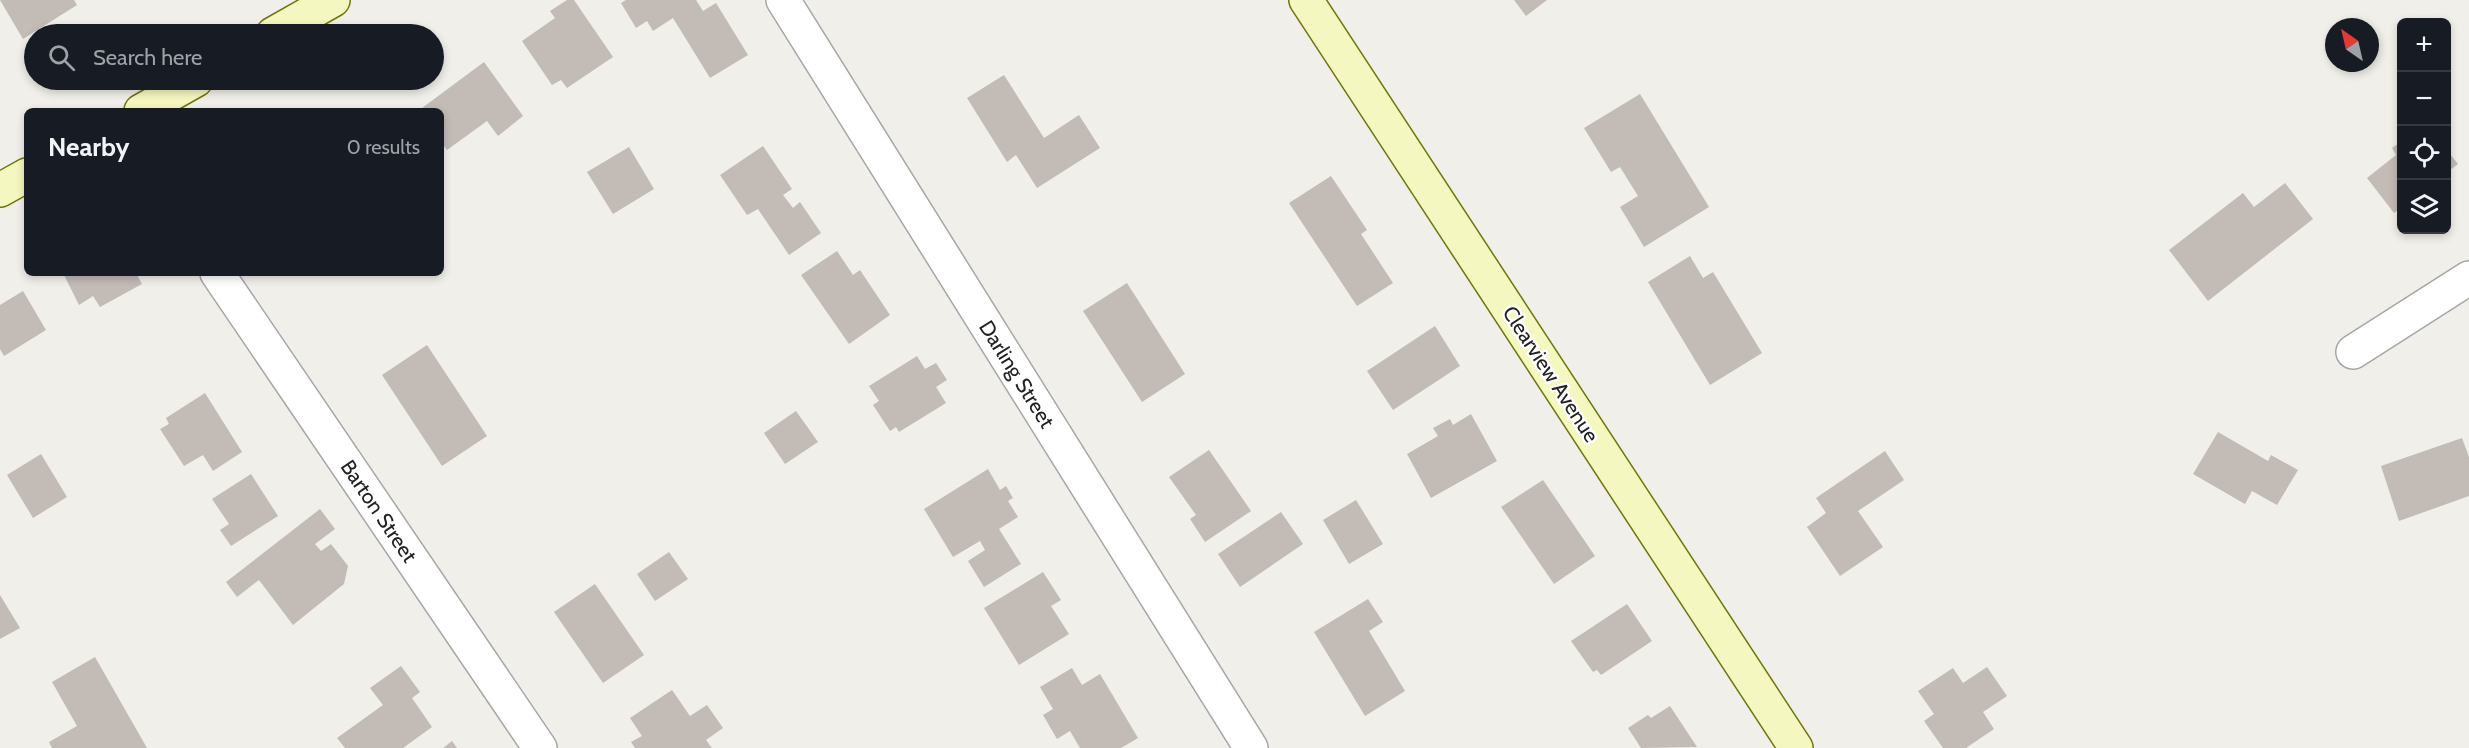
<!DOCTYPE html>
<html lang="en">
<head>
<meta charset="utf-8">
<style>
	body { margin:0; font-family:Cabin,sans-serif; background:#20242c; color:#f1f3f6 }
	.controls { position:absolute; right:18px; top:18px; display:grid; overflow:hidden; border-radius:9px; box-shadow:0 3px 9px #0003 }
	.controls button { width:54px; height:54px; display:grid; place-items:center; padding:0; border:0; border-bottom:2px solid #363941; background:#171b24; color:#f1f3f6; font:30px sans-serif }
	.compass { position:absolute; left:2325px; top:18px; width:54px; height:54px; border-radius:50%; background:#171b24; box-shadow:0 3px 9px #0003; rotate:326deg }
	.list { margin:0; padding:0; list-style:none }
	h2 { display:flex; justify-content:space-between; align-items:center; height:78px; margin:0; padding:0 24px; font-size:26px }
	h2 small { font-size:20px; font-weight:400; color:#9ea1a6 }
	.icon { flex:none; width:33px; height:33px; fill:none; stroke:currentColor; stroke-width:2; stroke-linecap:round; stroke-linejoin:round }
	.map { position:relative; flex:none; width:2469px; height:748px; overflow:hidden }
	.search { position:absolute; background:#171b24; box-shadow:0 3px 9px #0003; left:24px; top:24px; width:420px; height:66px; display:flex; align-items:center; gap:15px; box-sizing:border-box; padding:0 21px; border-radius:33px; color:#9ea1a6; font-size:22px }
	.panel { position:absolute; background:#171b24; box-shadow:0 3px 9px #0003; left:24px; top:108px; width:420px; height:168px; border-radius:9px }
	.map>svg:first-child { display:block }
	.building { fill:#c2bbb6 }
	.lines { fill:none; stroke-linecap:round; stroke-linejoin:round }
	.street-casing { stroke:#a6a6a6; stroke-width:36 }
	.secondary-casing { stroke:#6c770b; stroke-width:36 }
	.street { stroke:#fff; stroke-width:33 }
	.secondary { stroke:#f5f7c1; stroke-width:33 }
	.labels { text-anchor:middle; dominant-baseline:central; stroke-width:4.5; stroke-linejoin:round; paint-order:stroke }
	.street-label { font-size:21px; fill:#222; stroke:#fff }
</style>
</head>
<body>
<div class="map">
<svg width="2469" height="748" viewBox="0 0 2469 748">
	<rect width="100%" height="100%" fill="#f1efe9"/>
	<g class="building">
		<path d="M0 0H74L77 5 23 39Z"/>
		<path d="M567 0H574L613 57 567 88 561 80 552 85 522 41 555 18 550 11Z"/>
		<path d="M626 0H696L703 11 716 3 748 55 710 78 673 18 653 31 647 21 636 28 621 3Z"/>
		<path d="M1514 0H1547L1526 16Z"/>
		<path d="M484 62 523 116 498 136 487 121 447 150 441 142V111H418Z"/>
		<path d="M1004 75 1044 138 1079 115 1100 148 1037 188 1016 155 1007 162 967 98Z"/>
		<path d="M1640 94 1709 207 1644 247 1620 207 1638 196 1620 167 1611 172 1584 128Z"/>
		<path d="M2402 141V207L2394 213 2367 178 2396 155 2392 148Z"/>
		<path d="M763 146 792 189 783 195 793 208 800 202 821 233 789 255 758 209 747 215 720 175Z"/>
		<path d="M629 147 654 189 613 214 587 172Z"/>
		<path d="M2446 149 2458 164 2446 173Z"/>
		<path d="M1331 176 1367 230 1361 234 1393 283 1357 306 1289 203Z"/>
		<path d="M2285 183 2313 219 2208 301 2169 250 2243 193 2254 207Z"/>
		<path d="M837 251 853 275 860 270 890 315 849 344 801 275Z"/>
		<path d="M1690 256 1703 278 1713 272 1762 353 1710 385 1648 282Z"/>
		<path d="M63 273H136L142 284 100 307 93 296 79 305Z"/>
		<path d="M1127 283 1185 374 1142 402 1083 311Z"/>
		<path d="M23 291 46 330 4 356 0 349V305Z"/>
		<path d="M1435 326 1460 366 1393 410 1367 371Z"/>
		<path d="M427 345 487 436 442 466 382 375Z"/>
		<path d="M917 356 925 369 936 363 947 380 936 387 946 403 899 432 896 427 890 431 873 405 879 401 869 386Z"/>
		<path d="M205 393 242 452 213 471 203 455 184 466 160 429 169 424 166 418Z"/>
		<path d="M796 411 818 442 785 464 764 433Z"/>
		<path d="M1471 414 1497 461 1431 498 1407 454 1438 436 1433 428 1450 419 1453 425Z"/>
		<path d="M2218 432 2268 461 2271 455 2298 470 2277 505 2252 491 2245 504 2193 474Z"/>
		<path d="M2462 438 2469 457V496L2399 521 2381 466Z"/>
		<path d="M1209 450 1251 511 1205 542 1190 519 1196 515 1169 477Z"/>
		<path d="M1885 451 1904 480 1858 511 1883 547 1840 576 1807 527 1826 513 1816 498Z"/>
		<path d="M41 454 67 497 33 518 7 475Z"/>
		<path d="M988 469 1000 490 1006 486 1013 498 1008 501 1018 517 999 529 1021 564 984 587 968 561 985 550 980 541 953 557 924 509Z"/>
		<path d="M251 474 278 516 231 546 220 530 229 524 212 499Z"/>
		<path d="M1543 480 1595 556 1554 584 1501 507Z"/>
		<path d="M1356 500 1383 544 1349 564 1323 520Z"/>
		<path d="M320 509 335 529 315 544 321 551 331 544 348 566 344 584 293 625 259 580 237 597 226 582Z"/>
		<path d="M1281 512 1303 544 1240 587 1218 554Z"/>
		<path d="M669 552 688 579 655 601 637 574Z"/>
		<path d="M1043 572 1061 600 1051 606 1069 634 1019 665 984 608Z"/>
		<path d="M595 584 644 655 603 683 554 612Z"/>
		<path d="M0 595 20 628 0 639Z"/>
		<path d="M1368 599 1383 622 1369 631 1405 691 1365 716 1314 632Z"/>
		<path d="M1627 604 1652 641 1601 675 1597 670 1593 672 1571 641Z"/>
		<path d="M95 657 147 748H52L49 742 77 726 52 682Z"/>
		<path d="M401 666 420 692 412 698 432 727 403 748H345L337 738 383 705 370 688Z"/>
		<path d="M1987 667 2007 696 1983 712 1994 729 1966 748H1943L1924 721 1934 714 1918 691 1953 668 1963 683Z"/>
		<path d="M1072 668 1082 685 1100 674 1138 738 1121 748H1080L1070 731 1057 739 1043 715 1053 709 1040 687Z"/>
		<path d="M672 690 690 716 707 705 723 728 706 740 712 748H635L631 742 642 736 630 718Z"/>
		<path d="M1670 706 1697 747 1641 748 1628 728 1648 715 1651 718Z"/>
		<path d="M452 741 457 748H443Z"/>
	</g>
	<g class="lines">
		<defs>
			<g id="street">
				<path d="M783 0 1251 748"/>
				<path d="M217 273 540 748"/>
				<path d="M2353 352 2469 278"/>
			</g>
			<g id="secondary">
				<path d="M1306 0 1796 748"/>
				<path d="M273 34 333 0"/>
				<path d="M141 111 196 80"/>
				<path d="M0 190 27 175"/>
			</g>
		</defs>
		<use href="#street" class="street-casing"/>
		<use href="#secondary" class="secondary-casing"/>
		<use href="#street" class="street"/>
		<use href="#secondary" class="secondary"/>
	</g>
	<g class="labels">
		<g class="street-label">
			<text transform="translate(1017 374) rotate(58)">Darling Street</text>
			<text transform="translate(1551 374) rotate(57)">Clearview Avenue</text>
			<text transform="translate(379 511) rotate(56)">Barton Street</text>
		</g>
	</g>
</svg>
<div class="controls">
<button>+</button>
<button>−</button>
<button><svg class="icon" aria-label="locate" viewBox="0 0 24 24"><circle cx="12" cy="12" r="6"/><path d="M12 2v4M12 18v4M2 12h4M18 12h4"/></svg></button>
<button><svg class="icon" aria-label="layers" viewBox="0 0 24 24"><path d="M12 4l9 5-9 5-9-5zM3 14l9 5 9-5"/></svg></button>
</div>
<svg class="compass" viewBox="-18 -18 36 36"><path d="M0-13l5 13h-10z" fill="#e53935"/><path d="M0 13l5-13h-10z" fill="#9ea1a6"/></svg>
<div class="search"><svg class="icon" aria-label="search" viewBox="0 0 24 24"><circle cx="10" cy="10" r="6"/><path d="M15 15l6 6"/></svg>Search here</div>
<section class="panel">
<h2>Nearby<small>0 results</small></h2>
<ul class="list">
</ul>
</section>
</div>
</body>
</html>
